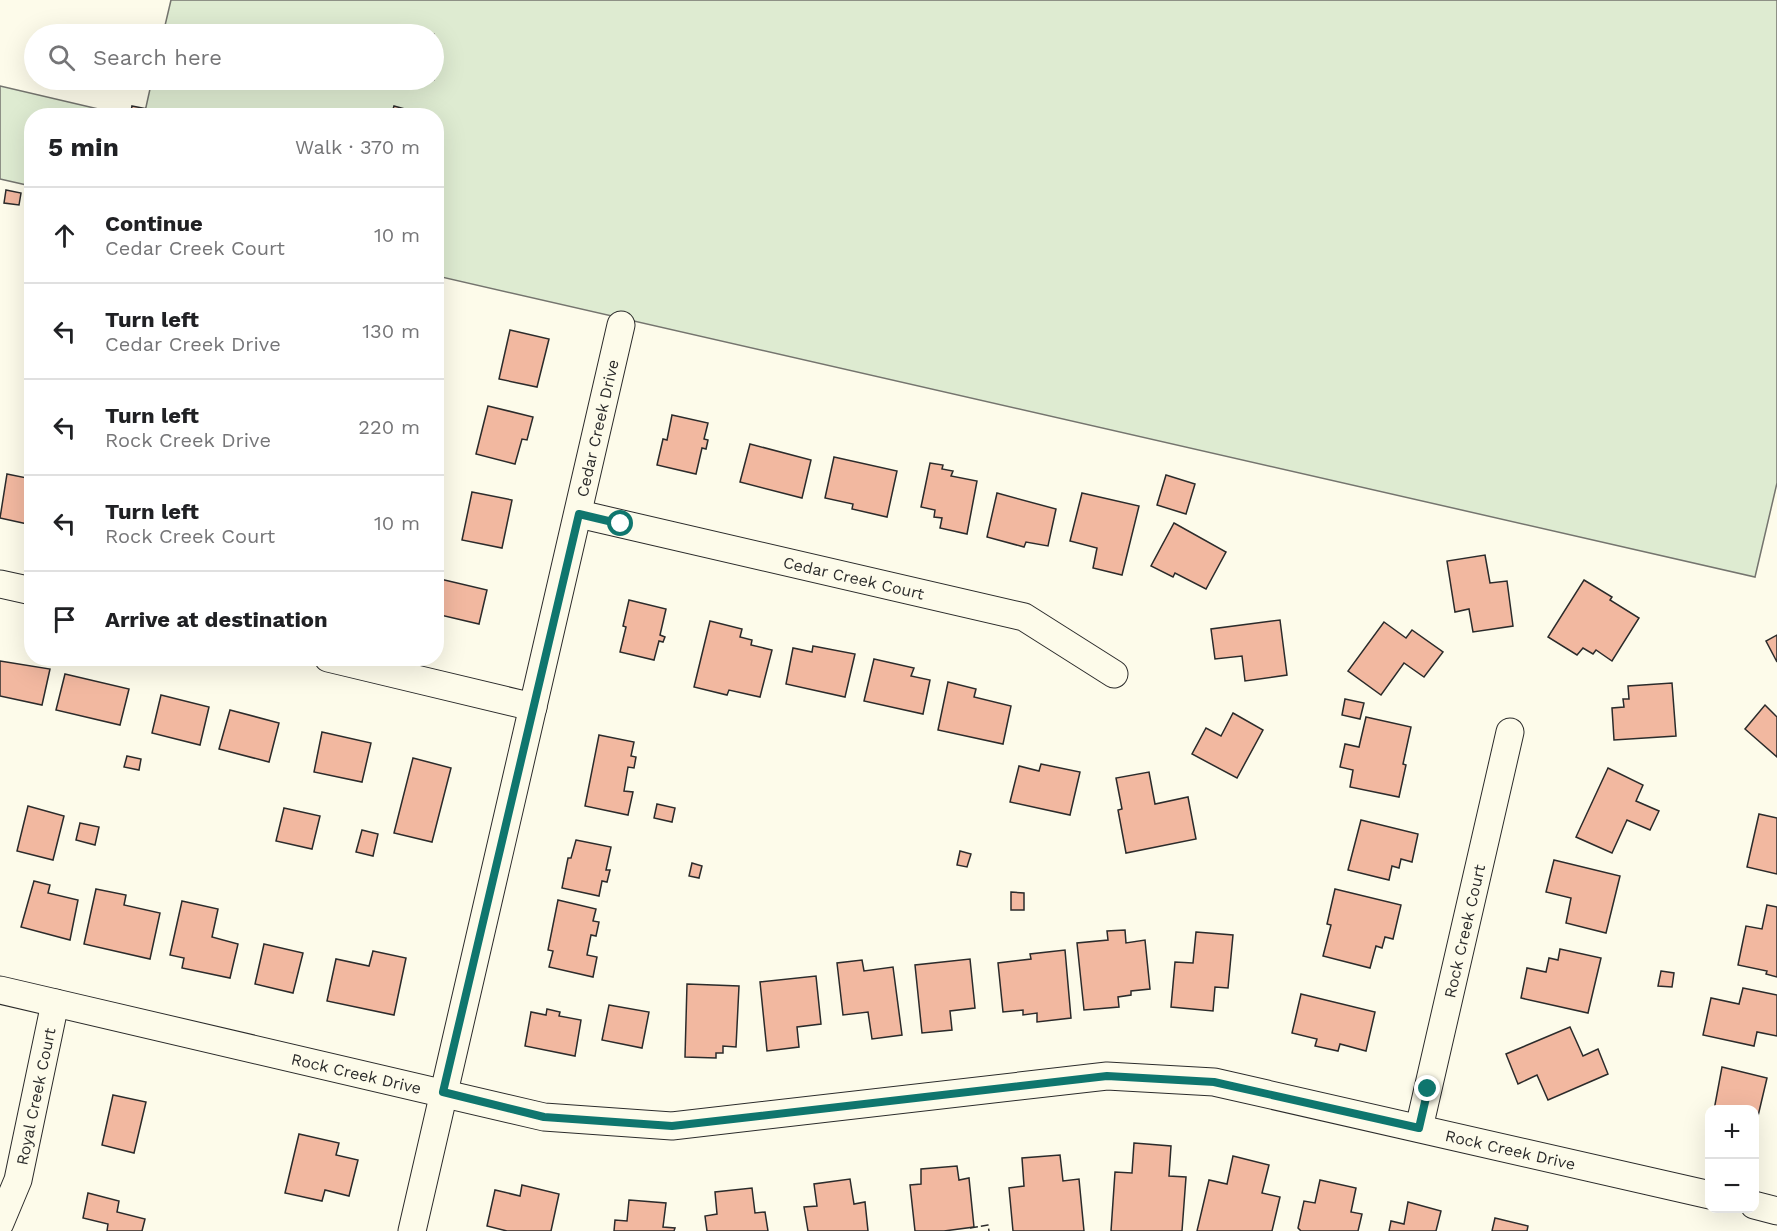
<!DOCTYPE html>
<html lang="en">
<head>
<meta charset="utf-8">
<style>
	body { margin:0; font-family:"Work Sans",sans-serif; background:#f6f6f6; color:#202124 }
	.controls { position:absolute; right:18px; bottom:18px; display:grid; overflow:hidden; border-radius:12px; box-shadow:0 6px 24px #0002 }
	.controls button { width:54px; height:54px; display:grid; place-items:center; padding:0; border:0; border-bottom:2px solid #e0e0e0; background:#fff; color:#202124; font:30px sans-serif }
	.stop { position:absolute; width:18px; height:18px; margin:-14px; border:4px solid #0f766e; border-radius:50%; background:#fff }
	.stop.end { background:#0f766e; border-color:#fff; box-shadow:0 2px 6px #0008 }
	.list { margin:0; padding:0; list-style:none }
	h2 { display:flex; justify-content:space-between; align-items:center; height:78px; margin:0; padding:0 24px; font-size:26px }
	h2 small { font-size:20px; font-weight:400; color:#757577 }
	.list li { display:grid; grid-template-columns:39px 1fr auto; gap:18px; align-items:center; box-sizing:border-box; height:96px; padding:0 24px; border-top:2px solid #e0e0e0 }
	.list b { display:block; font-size:22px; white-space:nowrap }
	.list p { margin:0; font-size:20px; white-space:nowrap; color:#757577 }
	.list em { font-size:20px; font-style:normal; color:#757577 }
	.icon { flex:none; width:33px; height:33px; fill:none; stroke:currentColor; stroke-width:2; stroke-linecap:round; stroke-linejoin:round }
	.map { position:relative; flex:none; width:1777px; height:1231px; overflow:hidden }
	.search { position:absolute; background:#fff; box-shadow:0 6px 24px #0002; left:24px; top:24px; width:420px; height:66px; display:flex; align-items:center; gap:15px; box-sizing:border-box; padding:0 21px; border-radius:33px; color:#757577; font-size:22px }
	.panel { position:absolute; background:#fff; box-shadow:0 6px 24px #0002; left:24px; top:108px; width:420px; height:558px; border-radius:24px }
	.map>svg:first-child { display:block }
	.green { fill:#deebd1; stroke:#74746e; stroke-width:1.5 }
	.building { fill:#f2b8a0; stroke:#2b2b2b; stroke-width:1.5 }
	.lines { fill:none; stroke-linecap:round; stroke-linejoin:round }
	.street-casing { stroke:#2b2b2b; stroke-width:29 }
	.street { stroke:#fdfbea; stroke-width:27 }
	.fence { stroke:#2b2b2b; stroke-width:1.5; stroke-dasharray:8 3; stroke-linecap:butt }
	.route { stroke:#0f766e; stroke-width:8 }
	.labels { text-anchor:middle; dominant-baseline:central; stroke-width:4.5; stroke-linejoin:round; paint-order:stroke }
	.street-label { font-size:16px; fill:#2b2b2b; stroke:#fdfbea }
</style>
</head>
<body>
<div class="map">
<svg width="1777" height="1231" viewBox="0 0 1777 1231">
	<rect width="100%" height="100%" fill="#fdfbea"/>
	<g class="green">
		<path d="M171 0H1777V483L1755 577 437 276 436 116H144L152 80H434V34H163Z"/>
		<path d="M0 86 124 115 32 116 31 186 0 179Z"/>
	</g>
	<g class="building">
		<path d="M132 106 153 110 152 116H130Z"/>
		<path d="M394 106 423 114 422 116H391Z"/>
		<path d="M6 190 21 193 19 205 4 203Z"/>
		<path d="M510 330 549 339 537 387 499 379Z"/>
		<path d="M488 406 533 417 527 440 522 439 515 464 476 454Z"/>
		<path d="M672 415 708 423 704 439 708 440 706 449 702 448 696 474 657 465 663 439 667 440Z"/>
		<path d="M750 444 811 460 802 498 740 482Z"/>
		<path d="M834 457 897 471 887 517 852 509 853 504 825 498Z"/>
		<path d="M930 463 943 465 942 469 953 471 951 476 977 481 967 534 940 528 942 518 934 517 935 510 921 507Z"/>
		<path d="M7 474 32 479V525L0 518Z"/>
		<path d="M1166 475 1195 484 1186 514 1157 505Z"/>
		<path d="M472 492 512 500 502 548 462 540Z"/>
		<path d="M997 493 1056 509 1048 546 1026 542 1024 547 987 537Z"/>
		<path d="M1082 493 1139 506 1122 575 1093 568 1097 548 1070 541Z"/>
		<path d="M1174 523 1226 552 1206 589 1175 573 1173 577 1151 566Z"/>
		<path d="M1485 555 1490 583 1507 581 1513 626 1473 632 1469 609 1455 612 1447 561Z"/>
		<path d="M436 578 487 590 479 624 436 614Z"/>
		<path d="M1584 580 1612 597 1610 600 1639 618 1612 661 1596 650 1593 654 1583 648 1577 655 1548 637Z"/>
		<path d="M629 600 666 609 660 635 665 637 663 642 659 641 654 660 620 652 626 627 623 626Z"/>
		<path d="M1280 620 1287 675 1245 681 1242 656 1215 659 1211 629Z"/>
		<path d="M710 621 742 629 740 637 752 640 751 645 772 650 760 697 729 690 727 695 694 687Z"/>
		<path d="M1384 622 1406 638 1412 630 1443 652 1424 677 1404 663 1381 695 1348 671Z"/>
		<path d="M1777 635V662L1766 641Z"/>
		<path d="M813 646 855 654 845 697 786 684 793 648 812 652Z"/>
		<path d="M874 659 914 668 911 676 930 680 923 714 864 701Z"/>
		<path d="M0 661 50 669 42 705 0 696Z"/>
		<path d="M65 674 129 689 120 725 56 710Z"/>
		<path d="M948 682 976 689 974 697 1011 706 1003 744 938 730Z"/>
		<path d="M1672 683 1676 736 1614 740 1612 708 1624 707 1623 699H1629L1628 686Z"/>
		<path d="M161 695 209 707 200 745 152 733Z"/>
		<path d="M1345 699 1364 703 1360 719 1342 715Z"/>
		<path d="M1765 705 1777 717V757L1745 729Z"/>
		<path d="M230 710 279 723 269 762 219 749Z"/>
		<path d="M1233 713 1263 730 1237 778 1192 754 1206 728 1221 736Z"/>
		<path d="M1366 717 1411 727 1403 764 1406 765 1399 797 1350 787 1353 770 1340 767 1345 744 1359 747Z"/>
		<path d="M322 732 371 743 362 782 314 772Z"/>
		<path d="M599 735 634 742 631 756 636 757 634 768 628 767 624 791 633 792 628 815 585 806Z"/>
		<path d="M127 756 141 759 139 770 124 767Z"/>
		<path d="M413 758 451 768 432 842 394 833Z"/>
		<path d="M1041 764 1080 772 1070 815 1010 802 1019 766 1039 771Z"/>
		<path d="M1608 768 1643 785 1636 801 1659 811 1650 830 1627 820 1612 853 1576 837Z"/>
		<path d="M1149 772 1155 804 1188 797 1196 839 1126 853 1118 810 1122 809 1116 778Z"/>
		<path d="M657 804 675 808 672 822 654 818Z"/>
		<path d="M28 806 64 816 53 860 17 851Z"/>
		<path d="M284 808 320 816 312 849 276 841Z"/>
		<path d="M1759 814 1777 818V874L1747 867Z"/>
		<path d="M1361 820 1418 834 1412 862 1401 859 1399 868 1392 866 1389 880 1348 870Z"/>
		<path d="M80 823 99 827 95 845 76 840Z"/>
		<path d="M362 830 378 834 373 856 356 852Z"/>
		<path d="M576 840 611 847 606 870H610L607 882 602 881 599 896 562 888 568 858H571Z"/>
		<path d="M960 851 971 854 967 867 957 865Z"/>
		<path d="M1554 860 1620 876 1606 933 1566 923 1571 898 1546 892Z"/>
		<path d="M692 863 702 866 699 878 689 876Z"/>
		<path d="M34 881 50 885 48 893 78 900 70 940 21 927Z"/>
		<path d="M96 889 126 895 124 905 160 913 150 959 84 944Z"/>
		<path d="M1335 889 1401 905 1393 939 1385 937 1382 948 1376 946 1370 968 1323 956 1331 925 1327 924Z"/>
		<path d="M1011 892 1024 893V910H1011Z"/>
		<path d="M558 900 596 909 593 921 599 922 596 936 591 935 587 955 597 957 593 977 549 967 553 951 548 950Z"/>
		<path d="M182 901 218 909 212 937 238 944 230 978 182 968 184 958 170 955Z"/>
		<path d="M1767 905 1777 907V977L1766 974 1767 971 1738 965 1746 926 1762 929Z"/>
		<path d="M1125 930 1126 943 1145 940 1150 989 1131 991V995L1118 997 1119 1007 1084 1010 1077 943 1108 940 1107 931Z"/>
		<path d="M1196 932 1233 935 1228 988 1215 987 1213 1011 1171 1007 1175 962 1193 963Z"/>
		<path d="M264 944 303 953 293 993 255 984Z"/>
		<path d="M1560 949 1601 958 1588 1013 1521 998 1527 968 1546 972 1549 958 1558 960Z"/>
		<path d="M1065 950 1071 1018 1037 1022V1013L1023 1015V1010L1003 1012 998 963 1031 959 1030 954Z"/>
		<path d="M373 951 406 958 394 1015 327 1001 336 959 369 966Z"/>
		<path d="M970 959 975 1008 950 1011 952 1030 922 1033 915 965Z"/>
		<path d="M862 960 864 971 893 967 902 1035 872 1039 868 1012 843 1015 837 963Z"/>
		<path d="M1661 971 1674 973 1672 987 1658 986Z"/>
		<path d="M816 976 821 1024 797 1027 799 1047 767 1051 760 982Z"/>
		<path d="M687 984 739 986 736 1047 723 1046V1053H716V1058L685 1057Z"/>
		<path d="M1743 988 1777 995V1036L1757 1032 1754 1046 1703 1035 1711 998 1739 1004Z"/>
		<path d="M1301 994 1375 1012 1366 1051 1340 1044 1338 1051 1315 1046 1317 1039 1292 1033Z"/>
		<path d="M609 1005 649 1012 642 1048 602 1040Z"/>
		<path d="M547 1009 560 1012 559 1016 581 1020 575 1056 525 1046 531 1012 546 1015Z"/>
		<path d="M1570 1027 1583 1056 1598 1049 1608 1074 1548 1100 1537 1075 1518 1084 1506 1054Z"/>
		<path d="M1722 1067 1767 1078 1758 1116 1754 1115V1110H1714Z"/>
		<path d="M113 1095 146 1102 134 1153 102 1145Z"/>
		<path d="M299 1134 339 1143 336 1155 358 1160 349 1196 325 1190 322 1201 285 1193Z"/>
		<path d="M1134 1143 1171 1146 1169 1176 1186 1177 1182 1231H1111L1115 1172 1132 1173Z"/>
		<path d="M1060 1155 1063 1181 1079 1179 1084 1231H1013L1009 1188 1024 1186 1022 1158Z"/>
		<path d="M1233 1156 1269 1165 1262 1193 1280 1197 1272 1231H1197L1209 1180 1227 1184Z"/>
		<path d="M957 1166 959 1180 969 1178 974 1227 944 1231H915L910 1185 921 1184V1169Z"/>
		<path d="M850 1179 854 1204 865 1202 868 1231H808L804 1207 817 1206 814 1184Z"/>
		<path d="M1320 1180 1356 1188 1351 1212 1362 1214 1358 1231H1301L1298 1228 1304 1201 1315 1203Z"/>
		<path d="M522 1185 559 1194 551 1231H507L487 1226 495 1190 520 1196Z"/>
		<path d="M752 1188 755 1213 765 1212 768 1231H707L705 1216 717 1214 715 1192Z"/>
		<path d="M88 1193 119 1201 117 1212 145 1219 142 1231H107L108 1224 83 1218Z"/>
		<path d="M629 1200 666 1203 663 1227 675 1228 674 1231H614L615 1220 627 1221Z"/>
		<path d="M1408 1202 1441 1211 1436 1231H1389L1391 1221 1404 1224Z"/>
		<path d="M1495 1218 1528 1226 1527 1231H1492Z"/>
	</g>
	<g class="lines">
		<defs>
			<g id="street">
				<path id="s1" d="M579 514 1024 617 1114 674"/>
				<path d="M0 584 32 591"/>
				<path d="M328 658 533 707"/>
				<path id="s2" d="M0 990 544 1117 672 1126 1107 1076 1214 1082 1710 1195"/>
				<path id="s3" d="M1419 1128 1510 732"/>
				<path d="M1754 1205 1777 1211"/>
				<path id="s4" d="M0 1223 18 1180 55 1003"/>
				<path id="s5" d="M412 1231 621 325"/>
			</g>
		</defs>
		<use href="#street" class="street-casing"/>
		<use href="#street" class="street"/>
		<path class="fence" d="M970 1228 988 1225 989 1231"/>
	</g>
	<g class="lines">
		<path class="route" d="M621 524 579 514 443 1092 544 1117 672 1126 1107 1076 1214 1082 1419 1128 1428 1089"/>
	</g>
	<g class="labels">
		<g class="street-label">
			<text stroke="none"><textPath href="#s5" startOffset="824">Cedar Creek Drive</textPath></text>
			<text stroke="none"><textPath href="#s1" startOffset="282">Cedar Creek Court</textPath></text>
			<text stroke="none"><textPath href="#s3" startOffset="202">Rock Creek Court</textPath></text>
			<text stroke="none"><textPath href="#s2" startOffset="366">Rock Creek Drive</textPath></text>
			<text stroke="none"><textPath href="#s4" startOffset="132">Royal Creek Court</textPath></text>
			<text stroke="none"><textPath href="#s2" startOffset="1536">Rock Creek Drive</textPath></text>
		</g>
	</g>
</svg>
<div class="controls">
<button>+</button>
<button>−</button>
</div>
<div class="stop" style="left:621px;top:524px"></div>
<div class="stop end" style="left:1428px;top:1089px"></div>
<div class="search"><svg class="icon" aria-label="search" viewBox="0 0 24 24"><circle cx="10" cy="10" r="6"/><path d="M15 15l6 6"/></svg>Search here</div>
<section class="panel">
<h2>5 min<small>Walk · 370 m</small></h2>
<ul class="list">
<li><svg class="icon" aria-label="ahead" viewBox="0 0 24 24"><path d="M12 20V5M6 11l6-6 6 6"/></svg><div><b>Continue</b><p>Cedar Creek Court</p></div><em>10 m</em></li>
<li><svg class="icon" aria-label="left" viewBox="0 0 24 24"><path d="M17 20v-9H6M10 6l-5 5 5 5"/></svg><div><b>Turn left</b><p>Cedar Creek Drive</p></div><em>130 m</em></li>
<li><svg class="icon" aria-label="left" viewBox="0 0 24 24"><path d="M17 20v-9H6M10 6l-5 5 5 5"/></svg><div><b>Turn left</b><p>Rock Creek Drive</p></div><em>220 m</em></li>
<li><svg class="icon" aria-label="left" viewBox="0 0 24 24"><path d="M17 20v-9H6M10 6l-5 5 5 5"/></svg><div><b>Turn left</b><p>Rock Creek Court</p></div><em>10 m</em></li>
<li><svg class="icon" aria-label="arrive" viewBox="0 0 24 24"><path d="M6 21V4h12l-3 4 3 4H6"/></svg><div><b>Arrive at destination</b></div></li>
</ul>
</section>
</div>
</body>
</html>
